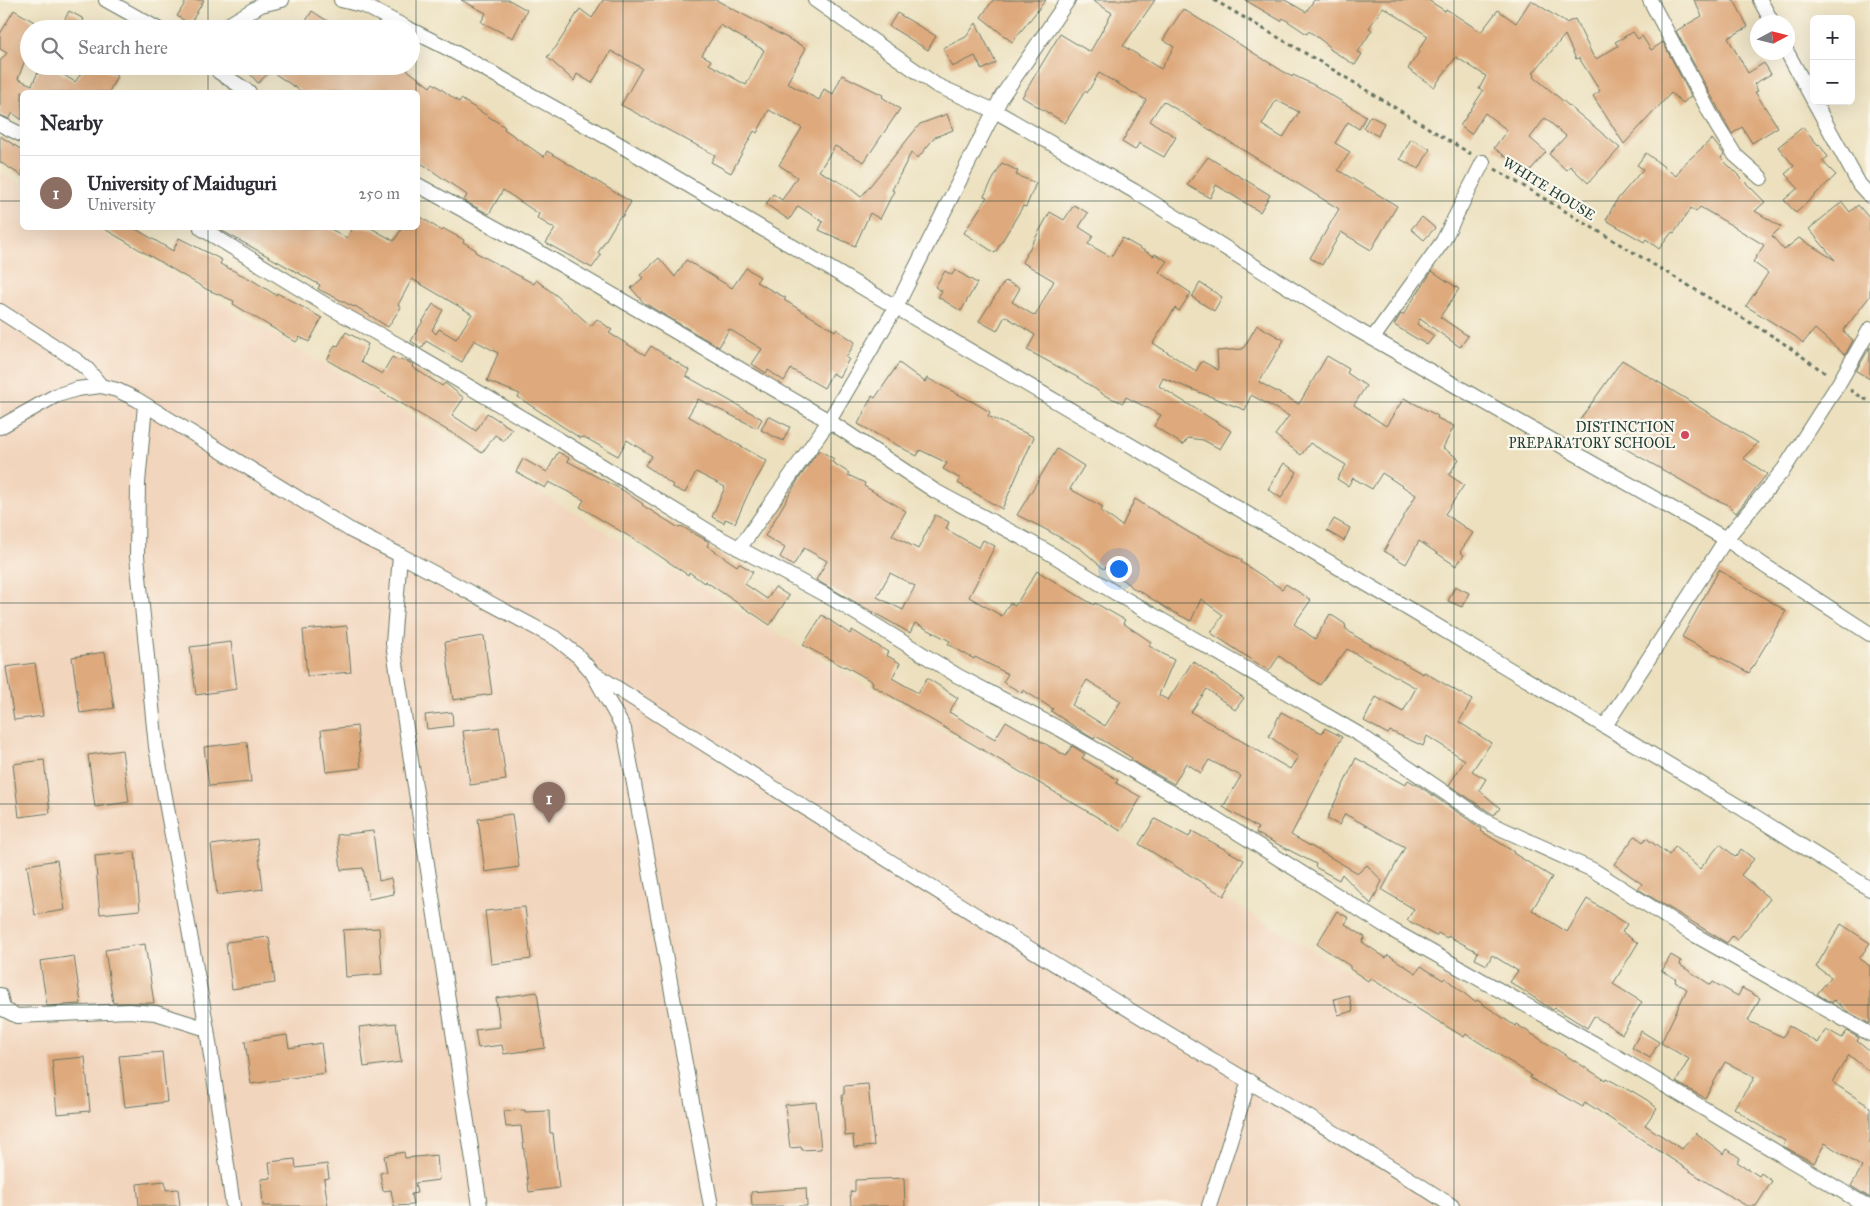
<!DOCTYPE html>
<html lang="en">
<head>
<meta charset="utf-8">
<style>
	body { margin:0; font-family:"IM FELL Great Primer",serif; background:#f2f2f3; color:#2b2b33 }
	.controls { position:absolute; right:15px; top:15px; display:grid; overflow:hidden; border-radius:8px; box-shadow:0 5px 20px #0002 }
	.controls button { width:45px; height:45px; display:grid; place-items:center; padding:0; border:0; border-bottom:1px solid #e1e1e2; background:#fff; color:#2b2b33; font:25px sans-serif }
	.compass { position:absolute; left:1750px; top:15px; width:45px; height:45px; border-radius:50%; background:#fff; box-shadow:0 5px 20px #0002; rotate:83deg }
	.you { position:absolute; left:1118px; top:568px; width:18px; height:18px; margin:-12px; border:4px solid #fff; border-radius:50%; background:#1a73e8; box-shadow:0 0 0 8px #1a73e833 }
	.badge { display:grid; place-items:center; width:32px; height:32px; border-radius:50%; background:#0b8043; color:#fff; font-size:16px; font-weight:700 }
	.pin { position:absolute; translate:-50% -41px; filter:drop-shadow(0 1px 2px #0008) }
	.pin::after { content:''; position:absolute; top:26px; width:18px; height:15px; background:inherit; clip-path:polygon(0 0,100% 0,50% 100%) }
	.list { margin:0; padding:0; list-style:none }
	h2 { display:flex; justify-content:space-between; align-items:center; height:65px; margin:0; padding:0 20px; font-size:21px }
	h2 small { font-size:16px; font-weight:400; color:#7c7c81 }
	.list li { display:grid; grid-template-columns:32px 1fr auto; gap:15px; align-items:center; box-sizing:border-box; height:75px; padding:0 20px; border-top:1px solid #e1e1e2 }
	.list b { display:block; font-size:19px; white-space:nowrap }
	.list p { margin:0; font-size:16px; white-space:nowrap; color:#7c7c81 }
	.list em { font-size:16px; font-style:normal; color:#7c7c81 }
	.icon { flex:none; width:28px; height:28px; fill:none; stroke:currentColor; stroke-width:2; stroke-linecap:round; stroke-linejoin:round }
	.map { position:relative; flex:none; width:1870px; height:1206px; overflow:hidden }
	.search { position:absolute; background:#fff; box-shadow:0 5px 20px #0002; left:20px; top:20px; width:400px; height:55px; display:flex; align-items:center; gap:12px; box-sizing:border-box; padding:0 18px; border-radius:28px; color:#7c7c81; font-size:19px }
	.panel { position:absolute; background:#fff; box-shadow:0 5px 20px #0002; left:20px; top:90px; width:400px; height:140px; border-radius:8px }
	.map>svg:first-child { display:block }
	.built { fill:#f2d5bd }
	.building { fill:#dea97c; fill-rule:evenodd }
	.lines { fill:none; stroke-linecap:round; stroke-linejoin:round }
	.minor-casing { stroke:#677664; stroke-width:16 }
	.path { stroke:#677664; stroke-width:3; stroke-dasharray:4 4; stroke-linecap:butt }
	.minor { stroke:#fff; stroke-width:14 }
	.grid { fill:none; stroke:#1f3d34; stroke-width:1; stroke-opacity:0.55 }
	.poi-dot { fill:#d1495b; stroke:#fbf7ec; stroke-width:2 }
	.labels { text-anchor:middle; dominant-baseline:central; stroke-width:4.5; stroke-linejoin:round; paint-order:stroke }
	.street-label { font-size:14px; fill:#1f3d34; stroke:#fbf7ec }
	.poi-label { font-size:14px; fill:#1f3d34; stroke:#fbf7ec; text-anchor:end }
</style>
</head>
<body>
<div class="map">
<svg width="1870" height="1206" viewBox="0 0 1870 1206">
	<rect width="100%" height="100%" fill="#fbf7ec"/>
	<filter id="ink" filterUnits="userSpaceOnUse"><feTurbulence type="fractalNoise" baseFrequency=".02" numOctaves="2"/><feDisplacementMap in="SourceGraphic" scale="10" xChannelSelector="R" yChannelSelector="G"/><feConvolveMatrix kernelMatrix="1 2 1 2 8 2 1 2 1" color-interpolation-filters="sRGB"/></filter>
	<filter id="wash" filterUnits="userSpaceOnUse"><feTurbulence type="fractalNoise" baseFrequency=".0096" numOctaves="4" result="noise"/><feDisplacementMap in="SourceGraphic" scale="20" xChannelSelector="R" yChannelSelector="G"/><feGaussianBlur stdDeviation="1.12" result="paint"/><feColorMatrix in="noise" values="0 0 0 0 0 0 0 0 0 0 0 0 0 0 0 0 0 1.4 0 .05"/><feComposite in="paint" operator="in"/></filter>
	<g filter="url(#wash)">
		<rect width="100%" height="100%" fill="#ece0be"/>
		<path class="built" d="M0 172 22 185V228H94L1743 1206H0Z"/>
		<g id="blocks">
			<g class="building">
				<path d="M187 0H204L190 24 177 16Z"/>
				<path d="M461 0H509L527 10 513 38 481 22 486 13Z"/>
				<path d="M603 0H716L806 48 787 83 819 100 824 89 833 94 842 75 883 95 882 97 900 109 864 162 835 146 819 171 847 186 861 197 920 124 947 114 953 130 935 137 918 158 911 153 892 190 894 191 880 219 870 213 855 246 819 230 823 222 798 206 789 220 766 204 773 194 782 200 797 177 779 165 802 128 769 110 757 133 754 131 731 173 711 162 715 155 621 105 642 68 611 51 592 83 577 74 574 81 547 57 556 47 580 9 592 18ZM720 25 764 50 746 85 709 64 711 60 702 55Z"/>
				<path d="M993 0H1046L1012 42 981 17Z"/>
				<path d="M1092 0H1155L1123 46 1161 69 1174 47 1163 40 1183 9 1292 77 1293 75 1314 85 1366 116 1359 129 1348 122 1335 143 1350 152 1338 170 1397 206 1371 250 1341 232 1322 265 1310 258 1339 209 1163 101 1150 121 1176 137 1164 157 1139 143 1135 150 1122 142 1146 100 1099 73 1087 93 1085 91 1065 123 1022 97 1060 34 1090 52 1112 13ZM1276 100 1299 112 1283 138 1262 125Z"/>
				<path d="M1245 0H1285L1306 12 1314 0H1428L1445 11 1446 9 1481 32 1498 10 1516 23 1531 0 1566 23 1575 19 1593 56 1596 59 1618 46 1615 42 1633 32 1638 39 1642 36 1651 50 1663 42 1691 96 1683 103 1671 93 1624 144 1593 96 1600 91 1579 58 1576 59 1565 35 1533 73 1535 74 1534 77 1620 148 1588 183 1570 166 1566 170 1549 154 1566 136 1545 118 1530 138 1546 152 1528 173 1494 148 1507 130 1485 113 1471 134 1460 126 1483 91 1479 89 1486 76 1456 57 1434 87 1408 69 1419 52 1418 51 1428 36 1383 7 1369 28 1372 30 1358 52 1362 54 1355 65 1328 48 1329 46 1309 31 1307 34 1283 18 1281 21Z"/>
				<path d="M1694 0H1734L1748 27 1728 38 1748 73 1764 63 1771 74 1754 84 1758 91 1755 92 1778 127 1752 143 1742 127 1732 134 1676 31 1702 16Z"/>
				<path d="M14 10 46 29H29V49L18 79 32 85 41 66H50L75 82 86 66H98L117 76 109 92H22V120L13 113 9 119 0 115V61L7 53 0 49V34Z"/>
				<path d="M69 11 84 19 79 29H60Z"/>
				<path d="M312 11 340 29H301Z"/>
				<path d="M897 13 936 36 928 50 889 26Z"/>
				<path d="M976 23 996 63 982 70 975 56 952 67 943 48 966 37Z"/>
				<path d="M243 66H402L430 87 433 83 459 102 461 99 505 127 504 129 544 157 547 151 631 202 622 217 620 216 598 253 601 255 592 268 546 243 555 229 537 218 539 214 503 190 489 214 464 201 467 195 418 161V92H302L271 71 258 83Z"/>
				<path d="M1370 116 1384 123 1378 136 1363 128Z"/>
				<path d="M1803 127 1818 145 1819 144 1828 157 1822 161 1836 175 1796 213 1784 200 1798 188 1785 174 1794 166 1778 147Z"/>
				<path d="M0 136 22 150V176L0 162Z"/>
				<path d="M1411 139 1430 149 1419 169 1400 159Z"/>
				<path d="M1712 139 1724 154 1721 158 1765 202 1755 211 1781 227 1772 236 1784 250 1799 238 1835 260 1809 229 1842 202 1850 212 1858 205 1870 219V296L1843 331 1853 340 1845 355 1815 329 1803 343 1796 337 1746 306 1768 273 1753 262 1764 245 1731 225 1700 207 1696 212 1691 208 1674 233 1672 232 1659 249 1646 239 1644 242 1606 220 1616 201 1643 169 1637 165 1646 153 1676 176 1683 165Z"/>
				<path d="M1208 157 1270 195 1260 212 1216 185 1210 198 1187 185Z"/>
				<path d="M1002 163 1018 171 1016 175 1036 183 1026 207 1023 206 995 253 964 233 987 197 984 196Z"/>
				<path d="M1074 205 1088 213 1079 227 1093 236 1088 244 1111 257 1122 238 1154 256 1155 254 1167 261 1159 272 1191 293 1179 311 1175 308 1153 343 1196 371 1202 361 1218 370 1217 351 1243 349 1257 325 1284 340 1259 382 1299 404 1327 356 1349 369 1347 373 1366 386 1354 405 1386 426 1404 398 1438 416 1437 418 1454 426 1443 448 1459 459 1449 475 1464 485 1445 514 1473 533 1460 552 1464 555 1456 566 1419 541 1406 564 1384 551 1416 495 1382 473 1372 489 1353 478 1348 486 1337 479 1346 465 1310 443 1301 455 1275 435 1289 416 1251 395 1245 410 1163 378 1159 386 1231 431 1220 449 1203 440 1188 438 1183 445 1154 426 1161 415 1126 397 1123 403 1104 395 1077 377 1027 350 1035 335 1005 316 997 331 979 321 1005 281 1020 288 1012 302 1035 316 1054 281 1022 262 1050 212 1064 220Z"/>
				<path d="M418 215 442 231 444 229 464 240 463 242 476 250 475 252 534 284 536 280 557 296 591 326 597 319 612 330 609 333 645 355 651 346 689 370 686 376 762 419 757 428 698 399 688 416 767 461 748 494 735 523 725 519 724 523 712 517 725 487 696 472 685 493 672 487 673 485 645 465 652 456 627 440 618 456 584 437 580 438 518 397 520 394 487 381 498 353 474 340 462 362 426 341 422 348 411 341 433 304 443 310 432 330 436 334 439 329 456 339 472 314 412 279 398 305 401 307 388 327 355 306 354 307 318 289 320 285 217 228H329L347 238 353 228H371L394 241 402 228H418Z"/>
				<path d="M1422 217 1435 228 1424 240 1411 229Z"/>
				<path d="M103 228H134L173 251 179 238 222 260 220 264 252 280 276 295 277 293 322 318 309 342 300 337 296 342 233 304 234 301 206 289Z"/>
				<path d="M659 258 675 277 686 260 732 288 746 268 760 277 756 282 786 298 784 300 835 331 836 329 855 342 846 358 849 359 839 377 832 373 824 388 791 369 784 381 768 370 766 373 752 364 762 349 729 329 719 347 644 303 631 288 643 278 640 275Z"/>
				<path d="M955 270 977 283 961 311 938 297 942 291 935 287 945 271 952 275Z"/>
				<path d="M1432 271 1459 289 1440 317 1468 336 1460 347 1420 319 1417 324 1434 336 1427 345 1394 325 1401 314 1403 315Z"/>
				<path d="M1200 283 1222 297 1214 311 1192 297Z"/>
				<path d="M346 332 368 344 361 362 382 374 392 357 399 361 401 359 413 364 412 367 442 386 445 383 464 398 452 415 476 431 487 413 512 429 504 441 495 435 482 453 457 436 327 360 335 345 338 346Z"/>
				<path d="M1870 347V379L1856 371Z"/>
				<path d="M1622 360 1758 443 1743 458 1767 474 1736 513 1727 504 1714 499 1619 445 1629 427 1579 421Z"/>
				<path d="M899 363 925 382 927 378 973 402 990 412 988 416 1034 437 1002 509 958 483 961 479 943 469 947 463 920 450 917 456 858 424 872 396 875 398Z"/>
				<path d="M768 416 790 427 783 441 761 430Z"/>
				<path d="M1057 449 1084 466 1070 489 1103 507 1101 511 1122 526 1135 499 1188 532 1242 560 1241 562 1282 589 1286 584 1311 600 1294 624 1315 639 1330 614 1345 624 1346 629 1355 636 1423 674 1424 672 1472 700 1459 722 1491 743 1472 771 1486 779 1479 790 1500 808 1494 815 1449 785 1465 760 1427 736 1423 746 1390 731 1388 734 1364 721 1376 697 1403 712 1416 688 1347 649 1320 685 1279 656 1269 671 1211 633 1223 615 1201 599 1191 621 1169 610 1138 590 1137 591 1106 567 1104 569 1081 549 1043 528 1017 515Z"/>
				<path d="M819 450 834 459 832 462 849 473 848 475 865 483 864 486 906 511 892 535 918 549 935 515 949 522 946 529 979 548 983 540 995 546 969 597 1002 616 1010 603 1015 606 1037 571 1094 605 1095 603 1125 620 1123 623 1151 642 1149 646 1174 660 1159 695 1168 700 1193 661 1244 698 1235 710 1207 689 1191 712 1290 769 1298 757 1269 736 1281 712 1322 733 1325 728 1342 737 1291 835 1358 873 1367 865 1382 881 1371 904 1342 874 1339 880 1315 867 1316 864 1256 833 1258 828 1223 807 1241 776 1209 760 1201 773 1186 763 1174 784 1131 760 1132 758 1096 736 1094 739 1081 731 1051 711 1053 709 1023 690 1022 693 1003 682 1008 674 975 657 974 659 948 644 950 641 915 623 910 633 816 580 827 561 804 548 793 566 780 557 785 548 765 536 798 480ZM890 573 915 586 903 610 877 597ZM1087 680 1121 701 1105 726 1072 705Z"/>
				<path d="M558 452 569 458 567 461 624 491 643 504 642 505 679 528 681 526 709 542 707 546 737 566 739 563 753 572 745 584 767 599 775 587 789 596 770 625 705 581 704 583 689 572 688 575 642 544 580 507 584 500 549 482 545 488 516 472 523 459 547 472Z"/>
				<path d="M1284 463 1297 472 1281 498 1268 489Z"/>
				<path d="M1334 519 1350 528 1344 541 1327 531Z"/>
				<path d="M1719 570 1786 611 1749 673 1682 637Z"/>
				<path d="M1455 586 1469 593 1462 607 1448 601Z"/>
				<path d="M822 615 850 634 852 630 888 652 886 655 900 663 892 678 918 693 927 678 958 698 949 712 995 739 1006 721 1066 756 1072 746 1085 754 1082 758 1118 780 1116 783 1141 797 1121 831 872 685 873 682 845 666 844 667 803 645Z"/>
				<path d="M347 626 351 672 307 676 303 630Z"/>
				<path d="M484 636 492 694 453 700 445 642Z"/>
				<path d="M231 642 237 689 196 695 190 647Z"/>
				<path d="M105 652 114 708 80 713 72 657Z"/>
				<path d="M35 663 43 716 14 720 6 667Z"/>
				<path d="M452 712 453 726 427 729 425 715Z"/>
				<path d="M357 726 361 768 326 772 321 730Z"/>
				<path d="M499 727 506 780 470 785 463 731Z"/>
				<path d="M247 742 251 782 209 786 204 747Z"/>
				<path d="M122 750 129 802 95 807 88 755Z"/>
				<path d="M1356 758 1405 785 1408 780 1419 786 1482 829 1481 831 1514 852 1513 853 1552 877 1532 910 1567 932 1587 899 1627 924 1622 932 1638 943 1613 984 1642 1002 1622 1034 1594 1016 1587 1028 1555 1008 1553 1010 1510 982 1518 971 1492 955 1487 965 1475 959 1478 952 1448 936 1447 938 1438 933 1436 936 1407 920 1414 909 1382 890 1405 847 1345 814 1339 825 1327 819Z"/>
				<path d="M44 760 50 813 19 817 13 764Z"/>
				<path d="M512 814 519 867 485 872 478 819Z"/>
				<path d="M1155 819 1189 837 1192 831 1244 860 1224 896 1139 844Z"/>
				<path d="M373 831 379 881 391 878 394 894 369 899 363 868 341 870 337 835Z"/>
				<path d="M1635 836 1643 842 1646 838 1669 855 1675 847 1700 869 1720 844 1736 857 1741 849 1754 859 1741 875 1770 899 1737 940 1732 936 1727 943 1638 889 1642 884 1614 864Z"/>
				<path d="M257 839 263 889 217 895 211 845Z"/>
				<path d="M135 852 140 910 100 914 95 856Z"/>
				<path d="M57 860 65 910 35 915 27 865Z"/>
				<path d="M525 907 531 959 491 964 485 911Z"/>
				<path d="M1337 911 1349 918 1345 924 1365 937 1362 942 1386 958 1388 955 1416 973 1421 966 1443 980 1445 978 1475 1002 1477 1000 1515 1026 1516 1024 1605 1080 1606 1078 1632 1092V1091L1647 1100 1657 1108 1645 1125 1682 1149 1696 1133 1724 1154 1727 1149 1740 1158 1737 1162 1759 1176 1761 1173 1772 1181 1756 1206H1747L1711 1185 1585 1102 1583 1107 1530 1078 1531 1075 1466 1034 1464 1037 1418 1009 1386 987V988L1370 978 1368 981 1350 969V966L1317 944Z"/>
				<path d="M1841 924 1870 943 1859 959 1870 966V1024L1848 1012 1834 1000 1832 1003 1817 994 1831 977 1816 967Z"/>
				<path d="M379 928 382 974 346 977 343 930Z"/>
				<path d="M269 937 275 983 232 989 226 942Z"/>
				<path d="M145 944 154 1003H113L105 950Z"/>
				<path d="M1671 955 1681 961 1680 965 1711 985 1713 982 1738 996 1742 988 1760 998 1748 1021 1783 1037 1789 1026 1818 1043 1826 1029 1842 1038 1847 1031 1859 1038 1857 1041 1870 1052V1072L1849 1055 1832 1082 1870 1107V1198L1851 1186 1862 1167 1825 1143 1814 1163 1783 1146 1785 1141 1750 1120 1734 1108 1755 1077 1725 1062 1705 1098 1676 1082 1689 1059 1661 1043 1687 989 1675 982 1676 979 1662 971Z"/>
				<path d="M74 956 81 1004 47 1006 40 961Z"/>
				<path d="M537 992 545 1048 504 1054 502 1045 478 1048 475 1030 500 1027 496 998Z"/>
				<path d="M1349 995 1353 1011 1338 1015 1334 999Z"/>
				<path d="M396 1023 401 1062 364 1067 359 1027Z"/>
				<path d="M1641 1031 1659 1042 1650 1058 1632 1048Z"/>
				<path d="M287 1035 289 1048 321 1043 325 1073 251 1084 245 1041Z"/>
				<path d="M162 1052 167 1102 125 1107 119 1056Z"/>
				<path d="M85 1057 90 1111 57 1114 52 1060Z"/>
				<path d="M868 1084 874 1146 854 1148 853 1135 845 1136 842 1095 844 1094V1086Z"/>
				<path d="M816 1102 821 1149 802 1150 801 1147 790 1148 785 1105Z"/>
				<path d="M525 1110V1112L549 1111 550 1133H553L559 1188 529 1192 521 1126 506 1127 504 1111Z"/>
				<path d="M404 1152 405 1158 437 1155 439 1180 415 1183 417 1193 411 1194 413 1205 394 1206 391 1190 383 1191 380 1173 387 1172 384 1156Z"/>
				<path d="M295 1159 296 1168 327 1164 329 1178 324 1179 328 1206H263L261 1179 271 1178 269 1162Z"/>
				<path d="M904 1178 905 1206H851L850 1192 855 1191V1180Z"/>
				<path d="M165 1181 166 1190 178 1189 180 1206H139L137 1184Z"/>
				<path d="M806 1188 807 1206H752L751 1192Z"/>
			</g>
		</g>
	</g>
	<g filter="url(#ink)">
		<use href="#blocks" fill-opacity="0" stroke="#677664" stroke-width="1"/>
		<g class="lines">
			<defs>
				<g id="minor">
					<path d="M106 0 158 29"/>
					<path d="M341 0 365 6 409 29"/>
					<path d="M815 0 936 85 995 111 1134 191 1354 328 1726 539 1765 566 1870 634"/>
					<path d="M1650 0 1717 126 1735 155 1761 178"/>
					<path d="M1760 0 1772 22"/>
					<path d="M221 29 261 5 282 0"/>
					<path d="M411 30 447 48 610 139 1392 599 1743 809 1870 889"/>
					<path d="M1787 52 1859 184 1870 196"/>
					<path d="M216 66 219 72 249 92"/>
					<path d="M0 124 22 135"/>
					<path d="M418 185 539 252 829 421 935 491 1043 549 1122 597 1360 735 1491 824 1593 870 1693 934 1870 1034"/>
					<path d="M201 228 331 308 400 346 563 442 718 537 833 599 958 676 1060 729 1213 817 1392 930 1599 1046 1867 1206"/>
					<path d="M0 311 76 360 88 370 101 386 117 390 136 399 352 531 400 555 557 639 578 656 592 672 624 729 711 1206"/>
					<path d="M1373 338 1443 241 1483 162"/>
					<path d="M145 405 138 483 137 556 156 747 207 1029 233 1206"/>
					<path d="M0 427 55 396 77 389 101 386"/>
					<path d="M738 548 746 539 829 421 896 307 1002 96 1068 0"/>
					<path d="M400 555 393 644 480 1206"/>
					<path d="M595 674C784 795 974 916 1166 1032 1262 1090 1359 1145 1452 1206"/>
					<path d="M1605 726 1726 539 1784 469 1839 383 1870 329"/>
					<path d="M0 995 3 1009 17 1016 129 1011 156 1013 207 1029"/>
					<path d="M1209 1206 1249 1081"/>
				</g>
			</defs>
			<use href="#minor" class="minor-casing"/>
			<g class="path">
				<path d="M1214 0 1322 63 1471 154"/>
				<path d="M1495 169 1779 340 1828 375"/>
				<path d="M1850 390 1870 402"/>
			</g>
			<use href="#minor" class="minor"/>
		</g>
	</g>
	<path class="grid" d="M208 0V29M416 0V92M623 0V1206M831 0V1206M1039 0V1206M1247 0V1206M1454 0V1206M1662 0V1206M208 66V92M0 201H22M418 201H1870M208 228V1206M416 228V1206M0 402H1870M0 603H1870M0 804H1870M0 1005H1870"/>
	<circle class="poi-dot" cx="1685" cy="435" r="5"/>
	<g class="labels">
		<g class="street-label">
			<text transform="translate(1549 189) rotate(32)">WHITE HOUSE</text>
		</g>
		<g class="poi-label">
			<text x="1675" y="427">DISTINCTION<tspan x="1675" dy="16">PREPARATORY SCHOOL</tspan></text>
		</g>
	</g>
</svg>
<div class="controls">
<button>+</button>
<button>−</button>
</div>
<svg class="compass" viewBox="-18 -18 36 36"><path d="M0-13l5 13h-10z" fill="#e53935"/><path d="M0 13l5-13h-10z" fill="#7c7c81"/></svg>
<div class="you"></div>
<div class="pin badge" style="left:549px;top:823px;background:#8d6e63">1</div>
<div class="search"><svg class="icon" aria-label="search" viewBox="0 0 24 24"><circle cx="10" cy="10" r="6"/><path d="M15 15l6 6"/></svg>Search here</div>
<section class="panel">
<h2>Nearby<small></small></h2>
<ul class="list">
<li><span class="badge" style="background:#8d6e63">1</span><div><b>University of Maiduguri</b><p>University</p></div><em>250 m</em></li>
</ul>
</section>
</div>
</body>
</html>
